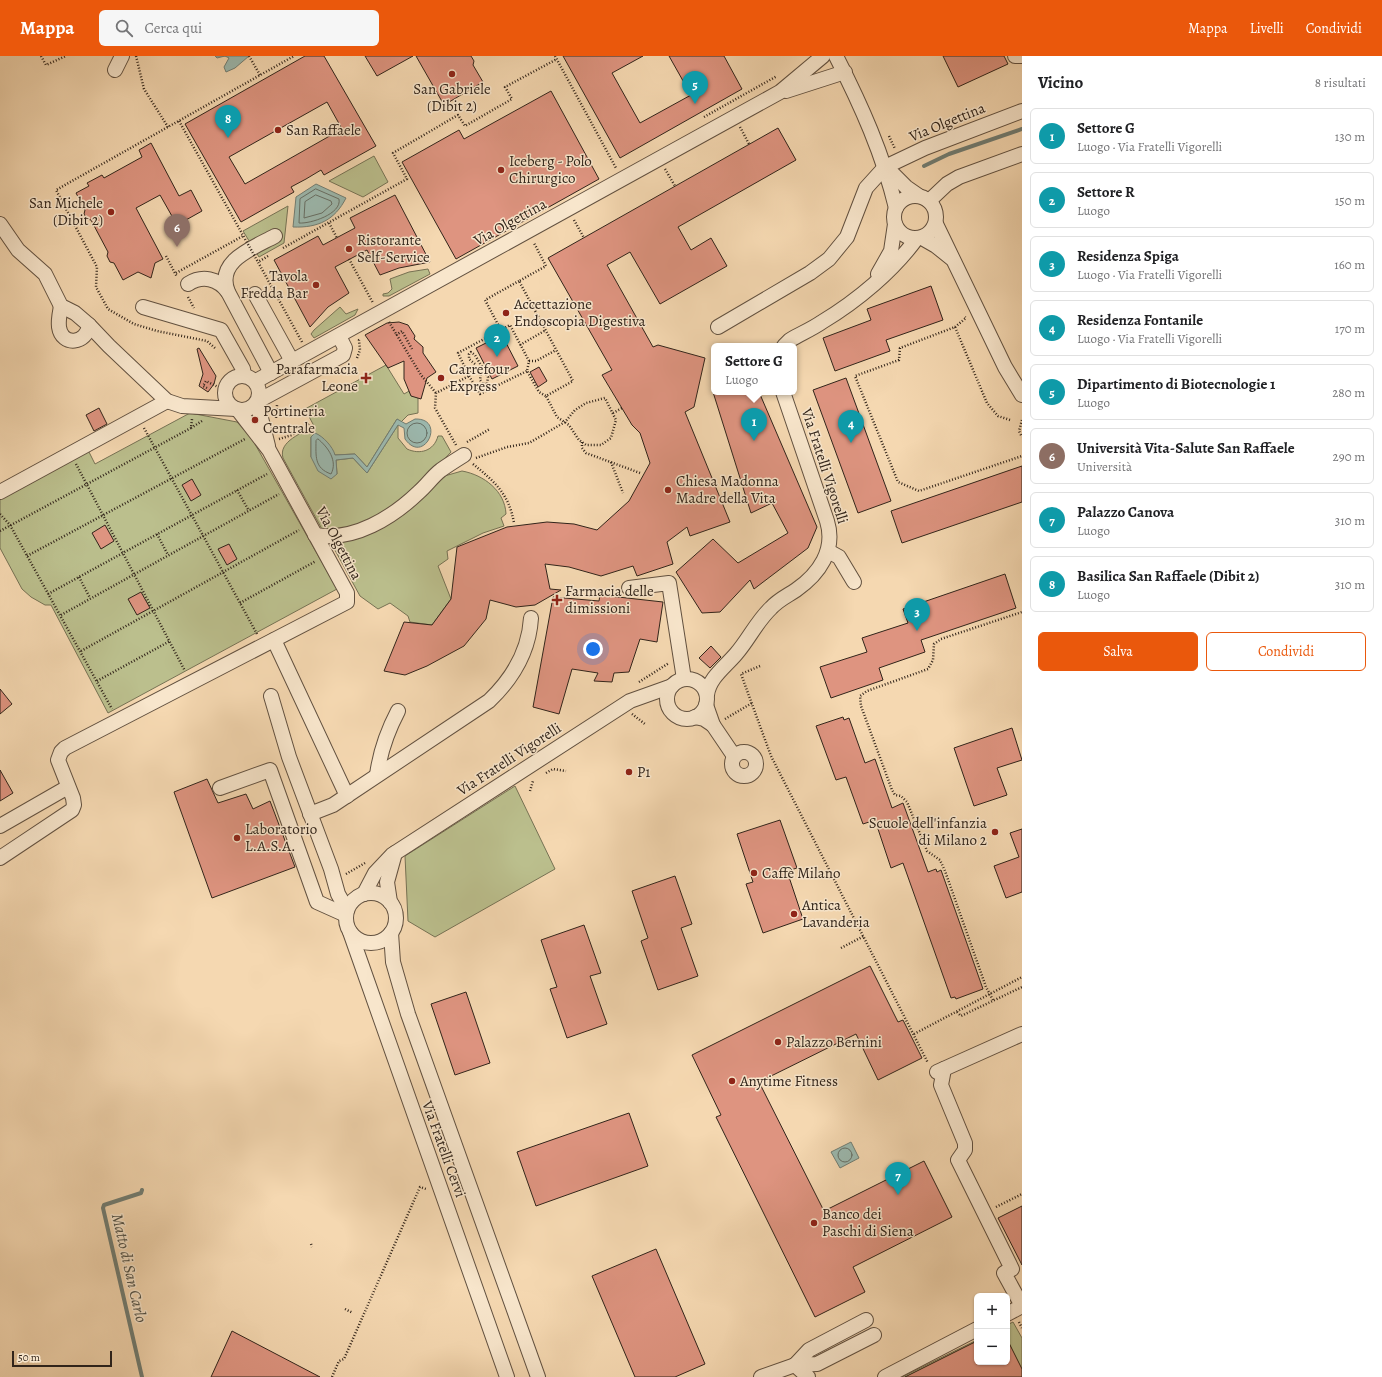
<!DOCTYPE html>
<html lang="it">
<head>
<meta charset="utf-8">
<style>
	body { margin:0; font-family:Alegreya,serif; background:#f6f6f6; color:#202124 }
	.controls { position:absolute; right:12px; bottom:12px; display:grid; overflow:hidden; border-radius:6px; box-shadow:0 1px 3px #0004 }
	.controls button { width:36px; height:36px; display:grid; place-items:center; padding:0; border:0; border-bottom:1px solid #e0e0e0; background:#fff; color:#202124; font:20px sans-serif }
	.scale { position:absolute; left:12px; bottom:10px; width:100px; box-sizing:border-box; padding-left:4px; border:2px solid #31241a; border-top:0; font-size:11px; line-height:14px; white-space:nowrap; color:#31241a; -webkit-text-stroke:3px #f8e6cc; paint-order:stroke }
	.you { position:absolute; left:593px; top:593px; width:14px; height:14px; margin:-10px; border:3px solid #fff; border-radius:50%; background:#1a73e8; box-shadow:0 0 0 6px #1a73e833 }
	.badge { display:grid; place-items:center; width:26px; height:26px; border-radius:50%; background:#ea580c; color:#fff; font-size:13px; font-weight:700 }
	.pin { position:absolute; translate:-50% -33px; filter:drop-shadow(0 1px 2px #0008) }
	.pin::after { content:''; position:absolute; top:21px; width:14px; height:12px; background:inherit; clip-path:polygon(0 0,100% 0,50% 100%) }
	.popup { position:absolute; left:711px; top:287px; width:86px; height:52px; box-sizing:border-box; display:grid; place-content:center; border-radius:6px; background:#fff; filter:drop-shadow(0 1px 3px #0005); font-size:13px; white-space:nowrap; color:#757577 }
	.popup b { font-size:15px; color:#202124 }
	.popup::after { content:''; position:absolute; left:50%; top:100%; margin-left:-8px; border:8px solid transparent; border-top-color:#fff }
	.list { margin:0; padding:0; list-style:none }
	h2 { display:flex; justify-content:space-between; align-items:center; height:52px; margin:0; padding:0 16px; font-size:17px }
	h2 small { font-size:13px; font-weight:400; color:#757577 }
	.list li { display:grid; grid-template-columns:26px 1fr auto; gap:12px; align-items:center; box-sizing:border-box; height:56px; margin:0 8px 8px; padding:0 8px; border:1px solid #e0e0e0; border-radius:6px }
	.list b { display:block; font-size:15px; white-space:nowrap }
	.list p { margin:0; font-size:13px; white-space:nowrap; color:#757577 }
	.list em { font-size:13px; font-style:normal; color:#757577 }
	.actions { display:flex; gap:8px; padding:12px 16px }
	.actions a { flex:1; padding:9px 0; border:1px solid #ea580c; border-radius:6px; text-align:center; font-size:14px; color:#ea580c }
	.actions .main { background:#ea580c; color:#fff }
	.icon { flex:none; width:22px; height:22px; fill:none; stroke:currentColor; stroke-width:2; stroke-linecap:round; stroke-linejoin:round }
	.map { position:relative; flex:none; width:1022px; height:1321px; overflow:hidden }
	header { display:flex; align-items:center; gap:24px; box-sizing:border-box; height:56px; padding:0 20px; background:#ea580c; color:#fff }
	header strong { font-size:19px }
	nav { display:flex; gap:22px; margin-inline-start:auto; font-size:14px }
	.search { width:280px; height:36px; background:#f6f6f6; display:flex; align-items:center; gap:10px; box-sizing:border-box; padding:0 14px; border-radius:6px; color:#757577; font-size:15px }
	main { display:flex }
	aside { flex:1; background:#fff }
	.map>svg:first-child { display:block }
	.green { fill:#bbbf8d; stroke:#767254 }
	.water { fill:#9cb9af; stroke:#717d73 }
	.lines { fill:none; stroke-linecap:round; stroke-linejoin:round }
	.shore { stroke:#666e64; stroke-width:1 }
	.stream { stroke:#717d73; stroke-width:4 }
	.building { fill:#de9480; stroke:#31241a; fill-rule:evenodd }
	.minor-casing { stroke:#625140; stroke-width:16 }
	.path { stroke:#31241a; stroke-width:2.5; stroke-dasharray:1 2; stroke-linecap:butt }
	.minor { stroke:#f8e6cc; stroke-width:14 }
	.path-bridge { stroke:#31241a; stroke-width:2.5; stroke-dasharray:1 2; stroke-linecap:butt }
	.poi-dot { fill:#8f2418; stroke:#f8e6cc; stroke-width:1.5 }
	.labels { text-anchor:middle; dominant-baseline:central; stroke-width:3; stroke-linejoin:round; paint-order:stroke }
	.poi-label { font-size:15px; fill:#31241a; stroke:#f8e6cc; text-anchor:start }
	.street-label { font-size:15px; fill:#31241a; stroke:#f8e6cc }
	.water-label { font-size:16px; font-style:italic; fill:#515147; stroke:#f8e6cc }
</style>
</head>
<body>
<header>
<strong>Mappa</strong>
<div class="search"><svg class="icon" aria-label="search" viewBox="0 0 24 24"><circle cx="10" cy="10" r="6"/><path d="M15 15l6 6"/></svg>Cerca qui</div>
<nav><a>Mappa</a><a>Livelli</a><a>Condividi</a></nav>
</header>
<main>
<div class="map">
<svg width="1022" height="1321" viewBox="0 0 1022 1321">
	<rect width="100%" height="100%" fill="#f5d8b1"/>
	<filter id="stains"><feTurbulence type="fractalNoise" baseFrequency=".005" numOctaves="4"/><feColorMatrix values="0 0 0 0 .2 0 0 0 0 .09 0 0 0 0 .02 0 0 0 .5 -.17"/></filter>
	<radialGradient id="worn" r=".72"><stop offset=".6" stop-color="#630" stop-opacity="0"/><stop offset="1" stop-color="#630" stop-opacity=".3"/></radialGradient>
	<g class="green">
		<path d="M374 100 388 126 363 141 329 125Z"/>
		<path d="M288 150 284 187 259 201 243 175Z"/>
		<path d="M428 213 430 218 389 240H383V238L388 237 392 233 390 223 409 216Z"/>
		<path d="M340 251 346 258 358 253 355 259 314 282 311 278 314 274Z"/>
		<path d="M386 309 404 338 411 334 418 337V357L408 359 401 366 397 363 367 411 355 398 335 399 311 381V401L337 418 336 404 353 402 367 417 398 369V382L407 393C420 399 434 395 438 380H442L451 396C414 435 381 472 323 475L283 402C278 385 303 377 314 370L305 353Z"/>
		<path d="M190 357 237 366 251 381 337 533 108 657 51 549H45L31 541 22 533 0 492V441L88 394 95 408Z"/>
		<path d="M462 415C484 419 505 435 506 458L501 462 504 470 483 477 447 495 448 503 438 510 451 543 432 569 410 566 408 560 390 547 378 553 360 540 330 485 348 482 441 421Z"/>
		<path d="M515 730 555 813 435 881 408 865 405 800Z"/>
		<path d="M1013 1266 1022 1282V1321H902L977 1284V1306H1007V1269Z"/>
	</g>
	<g class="water">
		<path d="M215 0H249L235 12 226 16 224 11 229 2 225 0 217 2Z"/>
		<path d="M316 128 346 142C335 164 318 172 293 171L296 141Z"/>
		<path d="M397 363 406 368 415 363C447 362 424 410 405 383L404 372 398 369 367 417 353 402 336 404 337 418 331 423 318 415 311 401V381L315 377C323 380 333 391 335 399L355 398 367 411Z"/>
		<path d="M851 1086 859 1102 840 1112 831 1096Z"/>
	</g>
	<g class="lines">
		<g class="shore">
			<path d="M316 133 339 143C342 158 310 168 299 167L300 143Z"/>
			<path d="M316 139 331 145 332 148 322 157 304 162 305 146Z"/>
			<circle cx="417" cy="377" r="10"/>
			<path d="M318 383C328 391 338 405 331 418 314 412 316 400 316 385Z"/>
			<circle cx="845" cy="1099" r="7"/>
		</g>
		<g class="stream">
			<path d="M924 110 949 98 1022 73"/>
			<path d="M142 1321 103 1152 104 1149 141 1137 142 1134"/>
		</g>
	</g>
	<g class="building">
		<path d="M305 0H324L376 90 324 119 321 114 306 123 291 131 294 136 241 166 185 68ZM327 46 342 73 245 128 229 101Z"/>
		<path d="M365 0H413L377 20Z"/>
		<path d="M416 0H471L474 5 473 9 483 26 444 49Z"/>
		<path d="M563 0H643L612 17 640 67 691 39 669 0H724L742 33 620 102Z"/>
		<path d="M943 0H1004L1008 8 958 31Z"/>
		<path d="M551 35 599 123 456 203 402 106 459 74 464 83Z"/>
		<path d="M778 72 796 104 678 171 691 194 711 182 727 210 660 248 630 196 607 209 653 291 658 289 705 302 694 351 685 356 730 466 690 480 687 471 667 486 673 508 637 520 633 510 601 520 569 511 545 508 550 533 561 534 535 549 516 551 490 544 486 563 464 590 427 610 405 619 384 615 404 566 432 569 451 543 457 491 507 471 547 466 574 468 597 474 629 445 650 407 640 377 632 369 602 319 612 314 548 202Z"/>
		<path d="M151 87 179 140 191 134 202 155 177 169 160 139 136 152 163 203 155 207 151 222 138 216 123 224 114 207 110 206 107 200 108 196 91 164 87 163 84 158 85 154 76 137 89 130 87 127 102 119 104 122 142 101 139 94Z"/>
		<path d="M395 139 430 206 399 212 380 219 367 194 335 211 349 237 328 251 310 271 274 204 318 180 323 189 355 172 350 162Z"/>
		<path d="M931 230 943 264 886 284 890 295 835 315 823 282 871 264 867 253Z"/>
		<path d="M399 266 408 269 415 280 414 283 423 291V297L436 316 427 322 421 343 411 340 404 323V305L388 312 365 279 387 267Z"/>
		<path d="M502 279 518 310 492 323 476 292Z"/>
		<path d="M199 292 216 320 214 328 208 336 199 330 203 318 197 293Z"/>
		<path d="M539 311 547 325 538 331 530 316Z"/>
		<path d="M846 322 891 445 858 457 813 334Z"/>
		<path d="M713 336H759L817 471 808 492 754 533 750 524 720 556 702 557 676 516 713 483 738 507 788 477 772 447 751 457Z"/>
		<path d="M99 352 107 368 94 375 86 359Z"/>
		<path d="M1022 410V446L902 487 891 455Z"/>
		<path d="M192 423 201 439 191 445 182 429Z"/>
		<path d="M105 469 114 485 101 493 92 477Z"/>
		<path d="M229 488 237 503 227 509 218 493Z"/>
		<path d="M1005 518 1016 552 921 584 925 596 879 612 883 624 831 642 820 611 867 596 862 582 908 567 903 553Z"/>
		<path d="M141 536 150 552 137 559 128 543Z"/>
		<path d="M600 539 663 546 657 586 640 583 629 616 614 617 612 626 594 625 598 617 572 613 559 658 533 651 553 541 599 545Z"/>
		<path d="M711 590 721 601 710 612 699 602Z"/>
		<path d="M0 633 12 648 0 658Z"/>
		<path d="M843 661 844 664 849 662 865 707 875 703 892 752 903 747 928 816 936 813 937 816 941 814 983 933 956 943 955 941 951 942 903 807 891 812 875 764 863 768 846 721 836 724 816 670Z"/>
		<path d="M1012 672 1022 704 997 712 1007 739 974 750 954 692Z"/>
		<path d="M0 714 13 737 0 745Z"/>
		<path d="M207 723 218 747 246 738 253 753 270 745 295 811 212 842 174 736Z"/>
		<path d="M780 764 797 812 787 815 803 863 763 877 746 828 753 826 737 778Z"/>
		<path d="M1022 773V836L1006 842 994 810 1019 801 1010 777Z"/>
		<path d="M675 820 692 868 681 872 698 920 658 934 641 885 648 882 632 835Z"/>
		<path d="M584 869 601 917 590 920 607 968 567 982 550 933 557 931 541 884Z"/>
		<path d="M870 910 898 966 903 964 922 1002 878 1024 856 978 759 1026 824 1155 924 1105 952 1161 853 1211 865 1236 815 1261 716 1061 721 1059 692 999Z"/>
		<path d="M466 936 490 1007 455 1019 431 948Z"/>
		<path d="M629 1057 648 1110 536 1150 517 1096Z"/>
		<path d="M1022 1150V1209L998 1162Z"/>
		<path d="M656 1193 705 1308 675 1321H635L592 1220Z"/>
		<path d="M232 1275 320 1321H211Z"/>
		<path d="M1007 1283 1022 1313V1321H905L977 1285V1306H1007Z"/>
	</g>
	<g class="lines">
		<defs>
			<g id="minor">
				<path d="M836 0C861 49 883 98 896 152"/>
				<path d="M1015 0H1021"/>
				<path d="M115 14 122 0"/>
				<path d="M786 35 845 16"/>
				<path d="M887 112 906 131 919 140"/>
				<circle cx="915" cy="161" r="21"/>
				<path d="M929 145 947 128 959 121 1022 98"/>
				<path d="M0 168 18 194 45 218 61 250 75 257 89 269 109 290 167 345 182 350 236 353"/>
				<path d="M936 168 1005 311 1022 339"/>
				<path d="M922 182 936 190 951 202"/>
				<path d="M878 218 891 195 895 168"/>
				<path d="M188 228C202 219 218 222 228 236"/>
				<path d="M255 238 292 305"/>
				<path d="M61 250C60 256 58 264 59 271 62 291 87 288 89 269"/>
				<path d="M143 251 221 274 243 313 244 319"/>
				<path d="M718 271 810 217 829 203 847 181 866 132 885 111 925 92 1022 55"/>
				<path d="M784 290 790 284C800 278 812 273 822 266 857 245 893 215 917 182"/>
				<path d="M271 317 228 236C215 205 253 192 275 180"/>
				<circle cx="242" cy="337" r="17"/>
				<path d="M256 325 780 36 823 0"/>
				<path d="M258 345 343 299 345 292 339 280"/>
				<path d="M257 346 268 390"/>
				<path d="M0 436 167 345"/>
				<path d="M315 479C354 486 393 461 419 436 427 429 433 420 441 414 448 409 456 404 464 399"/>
				<path d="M828 495 839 501 854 526"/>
				<path d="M629 532 669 527 684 623"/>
				<path d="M274 584 347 740"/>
				<circle cx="687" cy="643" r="20"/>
				<path d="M707 639C709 622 725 611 736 598 749 583 757 565 771 552 778 544 787 540 796 534 819 518 836 494 827 465L783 336"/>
				<path d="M271 640 289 701 331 813 338 838 347 854"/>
				<path d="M695 661 704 663 713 669 706 649"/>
				<path d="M713 669 734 700"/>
				<circle cx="744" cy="708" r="12"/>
				<path d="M377 719C380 696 387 676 398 655"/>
				<path d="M220 732 270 714 317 846 346 859"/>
				<path d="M310 758 333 749 489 645C513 622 529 596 531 562"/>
				<path d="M0 770 68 731"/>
				<path d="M0 802 72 754 74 749 73 742 58 704 61 696 65 692 347 546V537L269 394 238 354"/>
				<circle cx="371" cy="862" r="25"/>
				<path d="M364 838 375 817 392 799 630 645 672 630"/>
				<path d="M390 846 387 826 395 797"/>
				<path d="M350 876 507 1321"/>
				<path d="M391 877 393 906 408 958 538 1321"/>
				<path d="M944 1013 941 1029 965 1087V1094L958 1104 1012 1213 1004 1217 1022 1250 1007 1258"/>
				<path d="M937 1016 1022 978"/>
				<path d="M795 1309 809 1294 866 1264"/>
				<path d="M795 1309 808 1321"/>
				<path d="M761 1321 795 1309 817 1308 874 1279"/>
				<path d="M885 1321 977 1273"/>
			</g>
		</defs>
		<use href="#minor" class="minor-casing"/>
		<g class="path">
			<path d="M41 0 46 9 66 0"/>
			<path d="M136 0 144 33 168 71"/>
			<path d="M249 0 260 19"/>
			<path d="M555 0 616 112"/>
			<path d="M704 61 777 20"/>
			<path d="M179 65 244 181"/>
			<path d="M740 71 749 88"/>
			<path d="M889 80 895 93"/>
			<path d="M665 113 675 130"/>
			<path d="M574 164 584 182"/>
			<path d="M329 167 337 182"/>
			<path d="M283 192 407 123 393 97 458 59 465 70 512 43 505 31 557 3"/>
			<path d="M166 200 177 221"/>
			<path d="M268 200 258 206 302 286"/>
			<path d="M349 203 373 247"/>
			<path d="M176 217 243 180"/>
			<path d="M519 225 485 244 501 274 510 269 529 305 527 315 539 336 546 340"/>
			<path d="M188 241 194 252"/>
			<path d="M389 266 421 319 436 337"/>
			<path d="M955 271 966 262 965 261"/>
			<path d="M396 279 402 275 412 293"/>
			<path d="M520 289 546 274"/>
			<path d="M215 292 207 285 157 275 134 268 108 253 96 231 97 211 56 134 294 0"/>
			<path d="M357 302 360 294 359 284 361 283"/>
			<path d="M529 305H536L556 294"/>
			<path d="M475 308 469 303V298L471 296 475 299 482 311"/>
			<path d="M468 318 482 311 488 321 487 328H483L480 324 481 317"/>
			<path d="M469 320 480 338 527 315"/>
			<path d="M207 332 203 330 206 325 218 331"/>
			<path d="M613 357 622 352"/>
			<path d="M276 362 277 349"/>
			<path d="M1010 364 998 360 987 347 955 271 900 292 899 304 855 320 898 426 919 435 1022 400"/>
			<path d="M1022 364 1019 375 1022 381"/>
			<path d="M144 372 257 578"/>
			<path d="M191 372 202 365"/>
			<path d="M279 383 292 379 309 368"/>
			<path d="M467 386 490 373"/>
			<path d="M582 386V392L586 397 640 417"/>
			<path d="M456 389 435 352 436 337 469 320 458 297 501 274"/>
			<path d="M476 402 507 391 529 387 565 366 575 354 586 347 605 342 616 364 611 382 601 389H586L579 384 569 369 557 361 546 340 573 325 519 225 546 210 534 187"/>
			<path d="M611 406 623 437"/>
			<path d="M76 408 185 615"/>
			<path d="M473 408C495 426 509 438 514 467"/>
			<path d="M237 434 249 455"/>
			<path d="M0 458 10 469 112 653"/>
			<path d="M0 475 191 372 192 363"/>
			<path d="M157 478 168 499"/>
			<path d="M27 500 245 383"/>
			<path d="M79 521 90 542"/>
			<path d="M48 538 267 418"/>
			<path d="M240 547 316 505"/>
			<path d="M61 559 279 438"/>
			<path d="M81 595 299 474"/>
			<path d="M760 610 741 618 771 700 928 1007"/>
			<path d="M97 625 170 585"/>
			<path d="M639 626 669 607"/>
			<path d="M632 658 645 668"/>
			<path d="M725 663 752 647"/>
			<path d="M546 717 553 713 566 715"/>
			<path d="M530 735 533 725"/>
			<path d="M346 818 365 807"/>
			<path d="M841 892 864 880"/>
			<path d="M993 944 986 931 945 815 940 804 927 795 907 746 901 740 895 739 892 734 861 650 860 640 867 635 928 613 933 604 934 588 941 583 1022 556"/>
			<path d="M957 956 961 960 1022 931"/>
			<path d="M914 978 1022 921"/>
			<path d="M996 1151 1022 1138"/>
			<path d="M311 1188 312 1191"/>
			<path d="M345 1253 353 1257"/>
			<path d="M1019 1266 1022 1272"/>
			<path d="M332 1321 339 1305 344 1303 420 1131 426 1133"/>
		</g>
		<use href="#minor" class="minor"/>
		<path class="path-bridge" d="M245 183 258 206"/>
	</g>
	<g class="poi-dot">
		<circle cx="452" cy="18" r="4"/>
		<circle cx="278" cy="74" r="4"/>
		<circle cx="501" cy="114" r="4"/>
		<circle cx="111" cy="156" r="4"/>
		<circle cx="349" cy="193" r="4"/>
		<circle cx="316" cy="229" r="4"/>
		<circle cx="506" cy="257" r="4"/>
		<path d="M364 316h4v4h4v4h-4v4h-4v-4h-4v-4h4z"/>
		<circle cx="441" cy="322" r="4"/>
		<circle cx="255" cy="364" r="4"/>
		<circle cx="668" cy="434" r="4"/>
		<path d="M555 538h4v4h4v4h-4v4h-4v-4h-4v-4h4z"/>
		<circle cx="629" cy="716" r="4"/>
		<circle cx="995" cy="776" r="4"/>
		<circle cx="237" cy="782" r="4"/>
		<circle cx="754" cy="817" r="4"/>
		<circle cx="794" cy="858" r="4"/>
		<circle cx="778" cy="986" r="4"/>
		<circle cx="732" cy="1025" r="4"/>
		<circle cx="814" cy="1167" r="4"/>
	</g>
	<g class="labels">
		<g class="poi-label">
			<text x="452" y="33" text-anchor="middle">San Gabriele<tspan x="452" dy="17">(Dibit 2)</tspan></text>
			<text x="286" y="74">San Raffaele</text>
			<text x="509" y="105">Iceberg - Polo<tspan x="509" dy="17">Chirurgico</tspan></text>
			<text x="103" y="147" text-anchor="end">San Michele<tspan x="103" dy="17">(Dibit 2)</tspan></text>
			<text x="357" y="184">Ristorante<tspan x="357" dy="17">Self-Service</tspan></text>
			<text x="308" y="220" text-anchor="end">Tavola<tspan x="308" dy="17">Fredda Bar</tspan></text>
			<text x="514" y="248">Accettazione<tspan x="514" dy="17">Endoscopia Digestiva</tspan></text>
			<text x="358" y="313" text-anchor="end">Parafarmacia<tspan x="358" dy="17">Leone</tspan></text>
			<text x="449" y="313">Carrefour<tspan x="449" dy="17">Express</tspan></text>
			<text x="263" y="355">Portineria<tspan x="263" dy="17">Centrale</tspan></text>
			<text x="676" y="425">Chiesa Madonna<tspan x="676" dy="17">Madre della Vita</tspan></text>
			<text x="565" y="535">Farmacia delle<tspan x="565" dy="17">dimissioni</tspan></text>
			<text x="637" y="716">P1</text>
			<text x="987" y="767" text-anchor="end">Scuole dell'infanzia<tspan x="987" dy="17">di Milano 2</tspan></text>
			<text x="245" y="773">Laboratorio<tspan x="245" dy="17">L.A.S.A.</tspan></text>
			<text x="762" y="817">Caffè Milano</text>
			<text x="802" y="849">Antica<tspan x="802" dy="17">Lavanderia</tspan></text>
			<text x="786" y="986">Palazzo Bernini</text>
			<text x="740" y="1025">Anytime Fitness</text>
			<text x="822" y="1158">Banco dei<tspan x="822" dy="17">Paschi di Siena</tspan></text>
		</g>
		<g class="street-label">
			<text transform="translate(947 66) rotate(-22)">Via Olgettina</text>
			<text transform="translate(510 166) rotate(-29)">Via Olgettina</text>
			<text transform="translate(825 410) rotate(72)">Via Fratelli Vigorelli</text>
			<text transform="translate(339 487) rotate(62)">Via Olgettina</text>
			<text transform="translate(509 703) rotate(-33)">Via Fratelli Vigorelli</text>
			<text transform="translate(444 1093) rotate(70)">Via Fratelli Cervi</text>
		</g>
		<g class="water-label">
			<text transform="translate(129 1212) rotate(77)">Matto di San Carlo</text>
		</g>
	</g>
	<rect width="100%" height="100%" filter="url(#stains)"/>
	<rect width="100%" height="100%" fill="url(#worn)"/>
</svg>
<div class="controls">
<button>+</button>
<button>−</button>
</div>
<div class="scale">50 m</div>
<div class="you"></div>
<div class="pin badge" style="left:754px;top:385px;background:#0f9aa8">1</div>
<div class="popup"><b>Settore G</b>Luogo</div>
<div class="pin badge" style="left:497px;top:301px;background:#0f9aa8">2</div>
<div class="pin badge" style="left:917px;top:575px;background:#0f9aa8">3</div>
<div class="pin badge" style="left:851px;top:387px;background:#0f9aa8">4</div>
<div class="pin badge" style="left:695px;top:48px;background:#0f9aa8">5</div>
<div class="pin badge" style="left:177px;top:191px;background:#8d6e63">6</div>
<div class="pin badge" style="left:898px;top:1139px;background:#0f9aa8">7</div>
<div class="pin badge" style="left:228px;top:82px;background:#0f9aa8">8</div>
</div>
<aside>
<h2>Vicino<small>8 risultati</small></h2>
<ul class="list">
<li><span class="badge" style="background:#0f9aa8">1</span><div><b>Settore G</b><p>Luogo · Via Fratelli Vigorelli</p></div><em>130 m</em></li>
<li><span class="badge" style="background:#0f9aa8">2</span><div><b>Settore R</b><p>Luogo</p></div><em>150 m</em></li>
<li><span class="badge" style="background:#0f9aa8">3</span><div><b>Residenza Spiga</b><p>Luogo · Via Fratelli Vigorelli</p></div><em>160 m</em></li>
<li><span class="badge" style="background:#0f9aa8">4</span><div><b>Residenza Fontanile</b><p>Luogo · Via Fratelli Vigorelli</p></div><em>170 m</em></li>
<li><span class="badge" style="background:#0f9aa8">5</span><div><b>Dipartimento di Biotecnologie 1</b><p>Luogo</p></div><em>280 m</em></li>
<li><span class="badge" style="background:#8d6e63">6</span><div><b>Università Vita-Salute San Raffaele</b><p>Università</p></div><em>290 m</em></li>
<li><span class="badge" style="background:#0f9aa8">7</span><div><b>Palazzo Canova</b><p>Luogo</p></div><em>310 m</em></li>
<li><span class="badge" style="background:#0f9aa8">8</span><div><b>Basilica San Raffaele (Dibit 2)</b><p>Luogo</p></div><em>310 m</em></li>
</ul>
<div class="actions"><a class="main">Salva</a><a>Condividi</a></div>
</aside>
</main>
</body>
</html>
